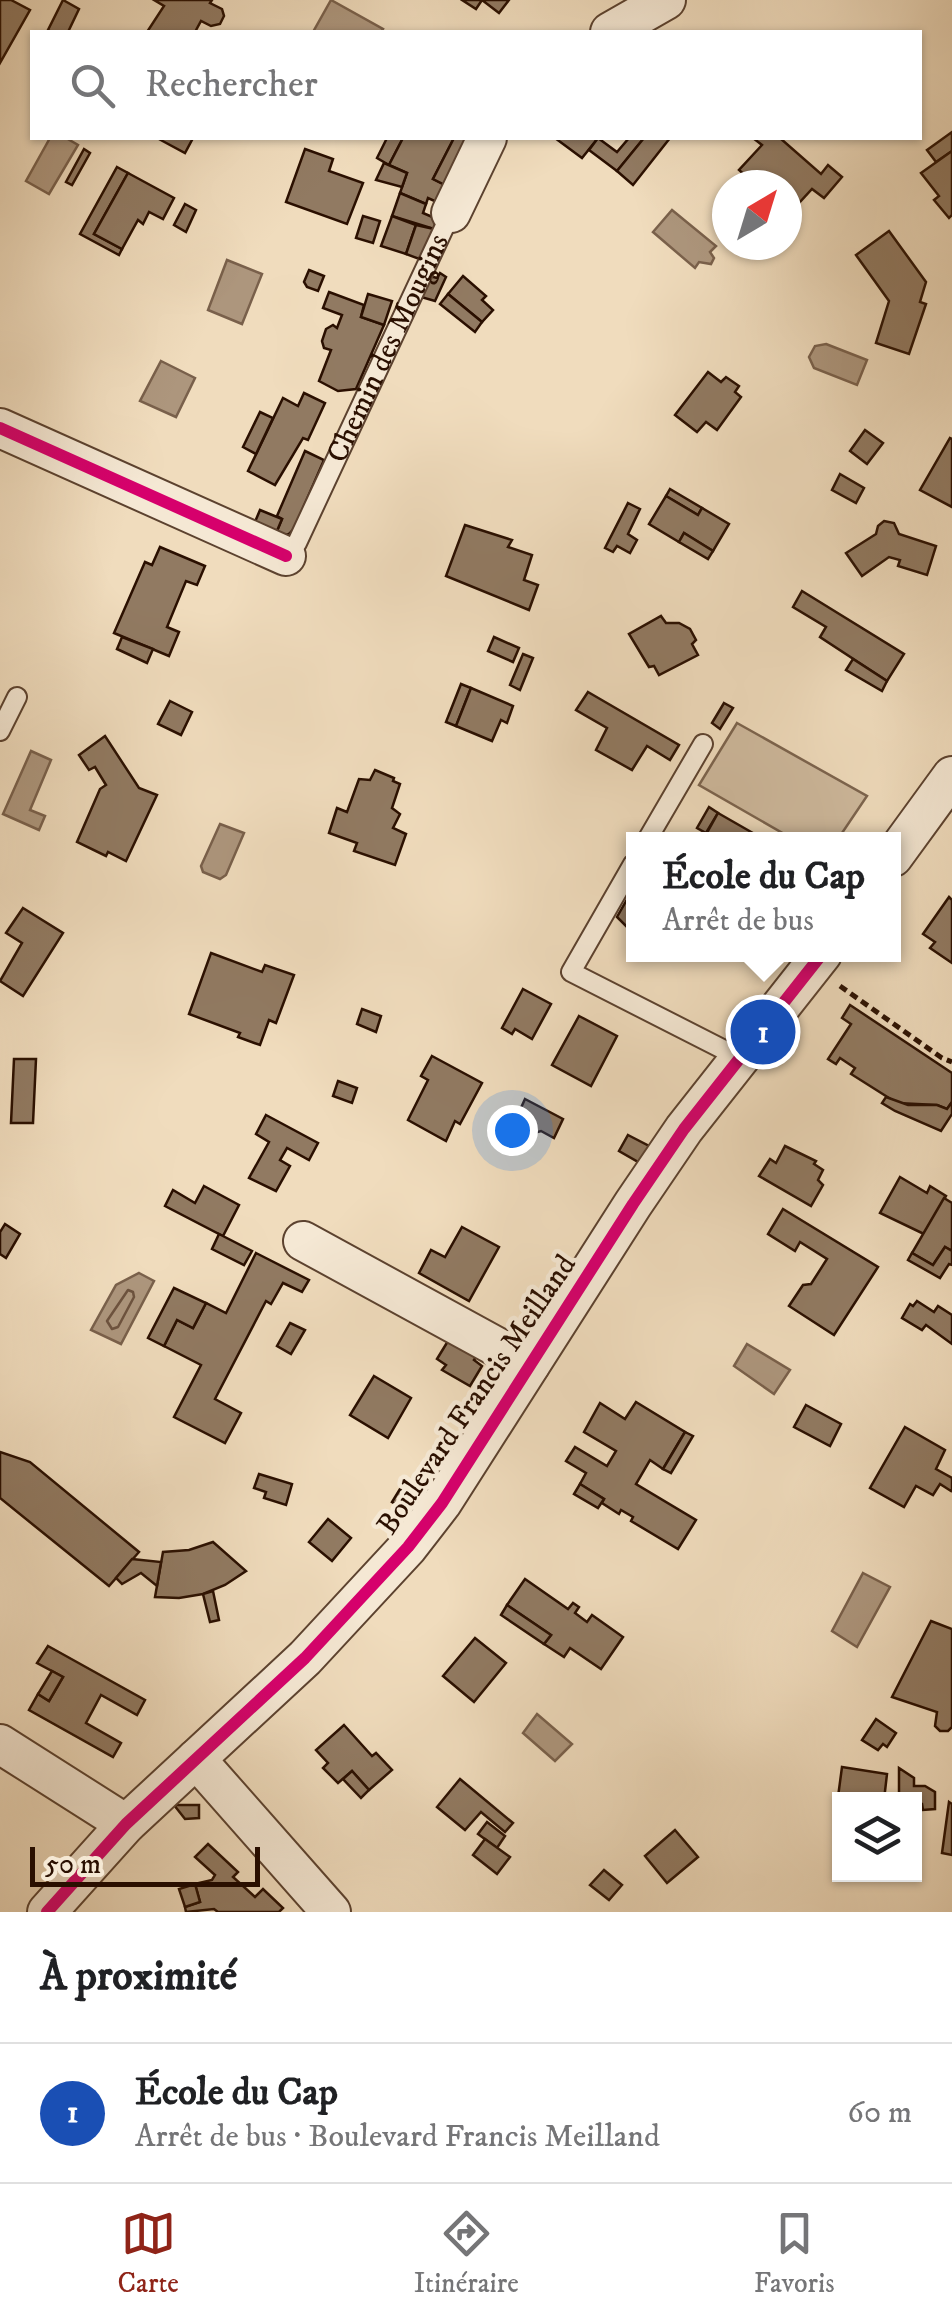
<!DOCTYPE html>
<html lang="fr">
<head>
<meta charset="utf-8">
<style>
	body { margin:0; font-family:"IM FELL DW Pica",serif; background:#f6f6f6; color:#202124 }
	.controls { position:absolute; right:30px; bottom:30px; display:grid; overflow:hidden; border-radius:0px; box-shadow:0 2px 8px #0004 }
	.controls button { width:90px; height:90px; display:grid; place-items:center; padding:0; border:0; border-bottom:2px solid #e0e0e0; background:#fff; color:#202124; font:50px sans-serif }
	.compass { position:absolute; left:712px; top:170px; width:90px; height:90px; border-radius:50%; background:#fff; box-shadow:0 2px 8px #0004; rotate:38deg }
	.scale { position:absolute; left:30px; bottom:25px; width:230px; box-sizing:border-box; padding-left:10px; border:5px solid #2a0f00; border-top:0; font-size:28px; line-height:35px; white-space:nowrap; color:#2a0f00; -webkit-text-stroke:8px #f5e8d4; paint-order:stroke }
	.you { position:absolute; left:512px; top:1130px; width:35px; height:35px; margin:-25px; border:8px solid #fff; border-radius:50%; background:#1a73e8; box-shadow:0 0 0 15px #1a73e833 }
	.badge { display:grid; place-items:center; width:65px; height:65px; border-radius:50%; background:#8f2418; color:#fff; font-size:32px; font-weight:700 }
	.pin { position:absolute; translate:-50% -50%; border:5px solid #fff; box-shadow:0 2px 10px #0006 }
	.popup { position:absolute; left:626px; top:832px; width:275px; height:130px; box-sizing:border-box; display:grid; place-content:center; border-radius:0px; background:#fff; filter:drop-shadow(0 2px 8px #0005); font-size:32px; white-space:nowrap; color:#757577 }
	.popup b { font-size:38px; color:#202124 }
	.popup::after { content:''; position:absolute; left:50%; top:100%; margin-left:-20px; border:20px solid transparent; border-top-color:#fff }
	.list { margin:0; padding:0; list-style:none }
	h2 { display:flex; justify-content:space-between; align-items:center; height:130px; margin:0; padding:0 40px; font-size:42px }
	h2 small { font-size:32px; font-weight:400; color:#757577 }
	.list li { display:grid; grid-template-columns:65px 1fr auto; gap:30px; align-items:center; box-sizing:border-box; height:140px; padding:0 40px; border-top:2px solid #e0e0e0 }
	.list b { display:block; font-size:38px; white-space:nowrap }
	.list p { margin:0; font-size:32px; white-space:nowrap; color:#757577 }
	.list em { font-size:32px; font-style:normal; color:#757577 }
	.icon { flex:none; width:55px; height:55px; fill:none; stroke:currentColor; stroke-width:2; stroke-linecap:round; stroke-linejoin:round }
	.map { position:relative; flex:none; width:952px; height:1912px; overflow:hidden }
	.search { position:absolute; background:#fff; box-shadow:0 2px 8px #0004; left:30px; right:30px; top:30px; height:110px; display:flex; align-items:center; gap:25px; box-sizing:border-box; padding:0 35px; border-radius:0px; color:#757577; font-size:38px }
	.sheet { height:270px; background:#fff }
	nav { display:flex; justify-content:space-around; align-items:center; box-sizing:border-box; height:140px; border-top:2px solid #e0e0e0; background:#fff; font-size:28px; color:#757577 }
	nav a { display:grid; justify-items:center; gap:5px }
	nav .on { color:#8f2418 }
	.map>svg:first-child { display:block }
	.green { fill:#ceb99d; stroke:#7c644e; stroke-width:2.5 }
	.water { fill:#ad967d; stroke:#79604b; stroke-width:2.5 }
	.lines { fill:none; stroke-linecap:round; stroke-linejoin:round }
	.shore { stroke:#6c523e; stroke-width:2.5 }
	.building { fill:#917a62; stroke:#2a0f00; stroke-width:2.5 }
	.service-casing { stroke:#5c422f; stroke-width:22 }
	.minor-casing { stroke:#5c422f; stroke-width:42 }
	.path { stroke:#2a0f00; stroke-width:5; stroke-dasharray:8 5; stroke-linecap:butt }
	.service { stroke:#f5e8d4; stroke-width:18 }
	.minor { stroke:#f5e8d4; stroke-width:38 }
	.cycleway-casing { stroke:#f5e8d4; stroke-width:19 }
	.cycleway { stroke:#d6006c; stroke-width:12 }
	.labels { text-anchor:middle; dominant-baseline:central; stroke-width:9; stroke-linejoin:round; paint-order:stroke }
	.street-label { font-size:30px; fill:#2a0f00; stroke:#f5e8d4 }
</style>
</head>
<body>
<div class="map">
<svg width="952" height="1912" viewBox="0 0 952 1912">
	<rect width="100%" height="100%" fill="#f0dcbd"/>
	<filter id="stains"><feTurbulence type="fractalNoise" baseFrequency=".002" numOctaves="4"/><feColorMatrix values="0 0 0 0 .2 0 0 0 0 .09 0 0 0 0 .02 0 0 0 .5 -.17"/></filter>
	<radialGradient id="worn" r=".72"><stop offset=".6" stop-color="#630" stop-opacity="0"/><stop offset="1" stop-color="#630" stop-opacity=".3"/></radialGradient>
	<path class="green" d="M737 723 867 796 838 839H793L699 785Z"/>
	<g class="water">
		<path d="M331 0 383 29 381 32H313Z"/>
		<path d="M50 138H66L78 145 49 194 26 181Z"/>
		<path d="M672 210 716 246 710 252 714 258 711 264 699 262 695 268 653 232Z"/>
		<path d="M227 260 262 274 242 324 208 310Z"/>
		<path d="M826 344 867 360 857 385 814 368 809 357 815 346Z"/>
		<path d="M161 361 195 378 176 417 140 401Z"/>
		<path d="M31 751 51 760 30 810 45 816 39 830 3 814Z"/>
		<path d="M220 824 244 833 226 875 220 879 203 872 201 866Z"/>
		<path d="M139 1273 154 1281 121 1344 91 1330 116 1285Z"/>
		<path d="M747 1344 790 1370 774 1394 734 1366Z"/>
		<path d="M863 1573 890 1587 857 1647 832 1631Z"/>
		<path d="M537 1714 572 1744 555 1761 523 1733Z"/>
	</g>
	<g class="lines">
		<path class="shore" d="M128 1290 133 1292 134 1297 118 1327 112 1329 107 1321Z"/>
	</g>
	<g class="building">
		<path d="M0 0H11L30 10 0 63Z"/>
		<path d="M63 0 79 9 68 32H52L48 30Z"/>
		<path d="M154 0H212L210 3 222 9 224 16 220 24 211 26 201 21 195 32H147L164 6Z"/>
		<path d="M462 0H509L499 13 482 0 476 9Z"/>
		<path d="M952 132V151L936 162 927 150Z"/>
		<path d="M157 138H193L185 153Z"/>
		<path d="M387 138H403L389 165 377 158Z"/>
		<path d="M403 138H454L433 179 445 185 439 203 428 198 426 204 400 193 407 173 389 165Z"/>
		<path d="M454 138H466L445 185 433 179Z"/>
		<path d="M555 138H598L582 158Z"/>
		<path d="M598 138 617 152 629 138H644L617 171 589 150Z"/>
		<path d="M644 138H670L633 185 617 171Z"/>
		<path d="M753 138H780L821 174 828 165 842 177 824 198 812 189 787 216V185H756L739 170 762 145Z"/>
		<path d="M84 149 90 153 72 185 66 182Z"/>
		<path d="M305 149 333 159 329 171 363 183 347 224 286 202Z"/>
		<path d="M952 151V215L949 218 934 200 939 196 921 173Z"/>
		<path d="M384 163 407 173 402 187 376 180Z"/>
		<path d="M117 167 128 173 94 234 122 249 119 255 80 234Z"/>
		<path d="M128 173 174 198 163 219 149 212 143 224 138 220 122 249 94 234Z"/>
		<path d="M400 193 426 204 423 213 437 219 434 229 392 216Z"/>
		<path d="M185 204 196 210 186 232 174 225Z"/>
		<path d="M363 216 380 221 373 243 356 238Z"/>
		<path d="M392 216 416 225 406 254 381 246Z"/>
		<path d="M416 225 434 229 422 260 406 254Z"/>
		<path d="M889 231 926 282 920 302 926 304 909 354 876 343 889 301 856 255Z"/>
		<path d="M309 270 324 276 318 291 307 287 304 282Z"/>
		<path d="M440 273 446 277 435 301 421 297 430 276 437 278Z"/>
		<path d="M463 276 486 296 482 300 493 310 482 322 448 294Z"/>
		<path d="M329 292 364 305 361 317 384 325 356 389 338 391 319 381 331 350 324 348 322 341 326 329 333 325 337 328 342 315 323 308Z"/>
		<path d="M368 294 392 301 384 325 361 317Z"/>
		<path d="M448 294 482 322 475 332 440 304Z"/>
		<path d="M708 372 721 382 726 377 739 386 735 392 741 397 717 430 706 422 697 432 675 415Z"/>
		<path d="M304 393 325 403 308 440 303 438 275 485 248 471 283 398 298 406Z"/>
		<path d="M260 412 273 418 256 454 243 447Z"/>
		<path d="M865 430 883 443 867 464 850 451Z"/>
		<path d="M950 438 952 439V507L920 490Z"/>
		<path d="M305 451 324 460 294 529 289 534 274 538 282 519 277 516Z"/>
		<path d="M840 474 864 488 856 503 832 490Z"/>
		<path d="M670 489 702 508 698 515 666 496Z"/>
		<path d="M666 496 698 515 702 508 729 524 713 551 684 533 679 542 649 524Z"/>
		<path d="M628 503 640 509 628 534 637 540 630 553 617 546 613 552 605 548Z"/>
		<path d="M260 510 282 519 274 538 252 529Z"/>
		<path d="M884 521 894 523 899 534 936 546 927 575 898 566 900 560 889 557 862 576 846 553 876 534 878 526Z"/>
		<path d="M465 525 512 540 508 547 532 555 524 580 538 585 529 610 446 576Z"/>
		<path d="M684 533 713 551 708 559 679 542Z"/>
		<path d="M160 547 205 566 197 585 186 581 167 627 179 632 169 656 114 633 145 562 152 565Z"/>
		<path d="M802 591 904 654 887 681 820 637 826 627 793 607Z"/>
		<path d="M661 616 666 623H679L690 629 696 640 692 644 698 655 659 675 654 666 649 667 629 634Z"/>
		<path d="M122 637 153 649 147 663 117 649Z"/>
		<path d="M494 637 519 648 513 662 488 651Z"/>
		<path d="M523 654 533 658 520 690 510 685Z"/>
		<path d="M853 659 887 681 882 691 846 670Z"/>
		<path d="M461 684 471 688 456 726 446 722Z"/>
		<path d="M471 688 513 706 507 723 501 720 492 741 456 726Z"/>
		<path d="M588 692 679 745 670 760 647 746 632 770 596 750 607 728 576 710Z"/>
		<path d="M170 701 192 712 181 735 158 724Z"/>
		<path d="M724 703 733 708 720 729 712 723Z"/>
		<path d="M105 736 139 788 157 795 126 861 108 852 106 856 77 842 100 789 106 785 95 767 89 770 79 755Z"/>
		<path d="M375 770 394 778 393 781 400 784 392 808 400 814 393 828 406 834 395 865 354 851 357 843 329 833 337 808 347 812 359 779 370 780Z"/>
		<path d="M709 807 718 813 706 833 697 828Z"/>
		<path d="M718 813 765 840H703Z"/>
		<path d="M633 889V920L628 928 617 917Z"/>
		<path d="M949 897 952 900V963L930 948 935 942 923 934Z"/>
		<path d="M23 908 63 933 23 996 0 981 22 943 6 933Z"/>
		<path d="M211 953 262 972 265 965 294 975 276 1023 269 1020 260 1045 238 1037 240 1033 189 1014Z"/>
		<path d="M523 989 551 1004 532 1039 515 1029 512 1034 502 1028Z"/>
		<path d="M850 1005 952 1073V1102L947 1109 937 1105 897 1103 851 1074 855 1068 840 1058 836 1064 828 1059 851 1024 842 1018Z"/>
		<path d="M362 1009 381 1016 376 1032 357 1024Z"/>
		<path d="M579 1016 617 1036 591 1086 552 1065Z"/>
		<path d="M432 1056 482 1083 460 1124 455 1121 446 1141 408 1120 428 1080 421 1076Z"/>
		<path d="M14 1059H36L33 1123H11Z"/>
		<path d="M338 1081 357 1088 352 1103 333 1096Z"/>
		<path d="M886 1097 908 1105H937L947 1109 952 1102V1114L941 1131 895 1111 882 1103Z"/>
		<path d="M525 1099 563 1119 554 1138 541 1131 534 1133 525 1149 501 1137 515 1108 520 1110Z"/>
		<path d="M266 1115 318 1143 309 1160 287 1148 280 1160 290 1166 276 1191 249 1178 269 1142 256 1134Z"/>
		<path d="M628 1135 651 1147 640 1163 619 1151Z"/>
		<path d="M785 1146 816 1161 814 1164 823 1170 818 1180 823 1185 811 1206 759 1176 770 1159 776 1163Z"/>
		<path d="M900 1177 927 1193 930 1186 946 1196 924 1234 880 1213Z"/>
		<path d="M204 1186 239 1205 223 1236 165 1206 173 1190 195 1203Z"/>
		<path d="M944 1198 952 1203V1251L945 1247 933 1265 912 1253Z"/>
		<path d="M783 1209 878 1267 834 1335 789 1306 803 1285 811 1284 827 1259 800 1242 795 1251 768 1234Z"/>
		<path d="M5 1224 20 1234 6 1258 0 1254V1232Z"/>
		<path d="M462 1227 499 1247 469 1301 419 1273 431 1250 445 1257Z"/>
		<path d="M219 1234 252 1251 244 1265 212 1249Z"/>
		<path d="M945 1247 952 1251V1265L949 1264 940 1278 908 1260 912 1253 933 1265Z"/>
		<path d="M256 1253 309 1280 302 1292 283 1283 271 1304 266 1301 215 1399 241 1413 225 1443 174 1417 201 1365 164 1346 177 1320 193 1328 206 1303 226 1313Z"/>
		<path d="M174 1288 206 1303 193 1328 177 1320 164 1346 148 1338Z"/>
		<path d="M917 1301 934 1312 938 1306 952 1315V1344L926 1325 922 1330 902 1318 910 1304 913 1306Z"/>
		<path d="M290 1323 305 1330 291 1354 277 1346Z"/>
		<path d="M448 1341 476 1357 474 1360 482 1366 470 1386 442 1370 446 1365 437 1359Z"/>
		<path d="M374 1376 411 1398 388 1438 350 1415Z"/>
		<path d="M636 1402 685 1432 663 1469 650 1460 636 1484 696 1520 678 1549 631 1521 633 1517 621 1510 619 1514 602 1503 604 1499 580 1484 586 1473 566 1461 575 1447 607 1466 616 1451 584 1432 600 1403 625 1419Z"/>
		<path d="M806 1405 841 1424 830 1446 794 1427Z"/>
		<path d="M905 1427 945 1450 936 1469 952 1478V1489L951 1491 940 1484 933 1495 916 1486 904 1507 870 1488Z"/>
		<path d="M685 1432 693 1436 671 1473 663 1469Z"/>
		<path d="M0 1452 30 1462 139 1552 109 1586 0 1498Z"/>
		<path d="M259 1474 292 1484 286 1505 264 1498 266 1492 254 1488Z"/>
		<path d="M580 1484 604 1499 598 1508 574 1494Z"/>
		<path d="M400 1489 420 1501 413 1514 392 1502Z"/>
		<path d="M328 1519 351 1538 332 1561 309 1542Z"/>
		<path d="M213 1542 246 1571 225 1585 203 1594 179 1598 155 1597 163 1552 189 1550Z"/>
		<path d="M132 1559 161 1562 157 1586 141 1573 122 1584 116 1578Z"/>
		<path d="M525 1579 568 1609 573 1603 579 1607 575 1613 587 1622 592 1615 623 1637 601 1669 570 1648 564 1657 544 1644 551 1635 507 1605Z"/>
		<path d="M213 1591 219 1620 210 1622 203 1594Z"/>
		<path d="M507 1605 551 1635 544 1644 501 1615Z"/>
		<path d="M931 1621 952 1629V1727L948 1731H940L935 1726 937 1712 892 1697Z"/>
		<path d="M475 1638 506 1663 474 1702 443 1676Z"/>
		<path d="M48 1646 145 1700 137 1715 101 1695 86 1723 121 1743 113 1757 29 1710 38 1694 49 1701 63 1677 37 1663Z"/>
		<path d="M52 1671 63 1677 49 1701 38 1694Z"/>
		<path d="M876 1719 896 1733 887 1747 883 1744 878 1750 862 1740Z"/>
		<path d="M344 1725 372 1756 376 1753 392 1770 369 1790 352 1771 338 1783 323 1768 328 1763 316 1750Z"/>
		<path d="M842 1767 887 1774 884 1800H840V1812H836Z"/>
		<path d="M899 1768 914 1778V1786H925L935 1792V1809L923 1810 922 1804H916L915 1855 914 1800H899Z"/>
		<path d="M352 1771 369 1790 361 1798 343 1779Z"/>
		<path d="M460 1779 513 1823 505 1832 481 1812 465 1830 437 1807Z"/>
		<path d="M949 1802 952 1804V1855L942 1853Z"/>
		<path d="M174 1805H199V1818L185 1819Z"/>
		<path d="M487 1822 505 1836 497 1848 478 1834Z"/>
		<path d="M675 1830 698 1857 667 1883 645 1856Z"/>
		<path d="M485 1839 510 1857 497 1874 473 1855Z"/>
		<path d="M208 1844 238 1872 233 1877 255 1897 263 1889 283 1908 279 1912H218L214 1909 186 1912 185 1907 200 1902 195 1884 212 1880 215 1875 195 1857Z"/>
		<path d="M604 1870 622 1885 609 1900 590 1885Z"/>
		<path d="M195 1884 200 1902 185 1907 179 1889Z"/>
	</g>
	<g class="lines">
		<defs>
			<g id="service">
				<path id="s1" d="M286 556 297 543 451 213"/>
				<path d="M0 731 17 697"/>
				<path d="M647 840 703 744"/>
				<path d="M633 864 571 972 742 1059"/>
			</g>
			<g id="minor">
				<path d="M610 32 666 0"/>
				<path d="M451 213 487 138"/>
				<path d="M0 428 286 556"/>
				<path d="M893 857 952 776"/>
				<path d="M303 1241 530 1365"/>
				<path d="M0 1744 126 1824"/>
				<path d="M196 1759 331 1912"/>
				<path d="M47 1912 126 1824 305 1658 408 1547 442 1503 633 1204 684 1129 822 954"/>
			</g>
		</defs>
		<use href="#service" class="service-casing"/>
		<use href="#minor" class="minor-casing"/>
		<path class="path" d="M840 986 942 1058 952 1062"/>
		<use href="#service" class="service"/>
		<use href="#minor" class="minor"/>
		<defs>
			<g id="cycleway">
				<path d="M0 428 286 556"/>
				<path d="M47 1912 126 1824 305 1658 408 1547 442 1503 633 1204 684 1129 822 954"/>
			</g>
		</defs>
		<use href="#cycleway" class="cycleway-casing"/>
		<use href="#cycleway" class="cycleway"/>
	</g>
	<g class="labels">
		<g class="street-label">
			<text stroke="none"><textPath href="#s1" startOffset="232">Chemin des Mougins</textPath></text>
			<text transform="translate(477 1395) rotate(-56)">Boulevard Francis Meilland</text>
		</g>
	</g>
	<rect width="100%" height="100%" filter="url(#stains)"/>
	<rect width="100%" height="100%" fill="url(#worn)"/>
</svg>
<div class="controls">
<button><svg class="icon" aria-label="layers" viewBox="0 0 24 24"><path d="M12 4l9 5-9 5-9-5zM3 14l9 5 9-5"/></svg></button>
</div>
<svg class="compass" viewBox="-18 -18 36 36"><path d="M0-13l5 13h-10z" fill="#e53935"/><path d="M0 13l5-13h-10z" fill="#757577"/></svg>
<div class="scale">50 m</div>
<div class="you"></div>
<div class="pin badge" style="left:763px;top:1032px;background:#1a4fb4">1</div>
<div class="popup"><b>École du Cap</b>Arrêt de bus</div>
<div class="search"><svg class="icon" aria-label="search" viewBox="0 0 24 24"><circle cx="10" cy="10" r="6"/><path d="M15 15l6 6"/></svg>Rechercher</div>
</div>
<section class="sheet">
<h2>À proximité<small></small></h2>
<ul class="list">
<li><span class="badge" style="background:#1a4fb4">1</span><div><b>École du Cap</b><p>Arrêt de bus · Boulevard Francis Meilland</p></div><em>60 m</em></li>
</ul>
</section>
<nav>
<a class="on"><svg class="icon" aria-label="map" viewBox="0 0 24 24"><path d="M3 6l6-2 6 2 6-2v14l-6 2-6-2-6 2zM9 4v14M15 6v14"/></svg>Carte</a>
<a><svg class="icon" aria-label="directions" viewBox="0 0 24 24"><path d="M12 3l9 9-9 9-9-9zM9 14v-3h6M13 9l2 2-2 2"/></svg>Itinéraire</a>
<a><svg class="icon" aria-label="saved" viewBox="0 0 24 24"><path d="M7 4h10v16l-5-4-5 4z"/></svg>Favoris</a>
</nav>
</body>
</html>
